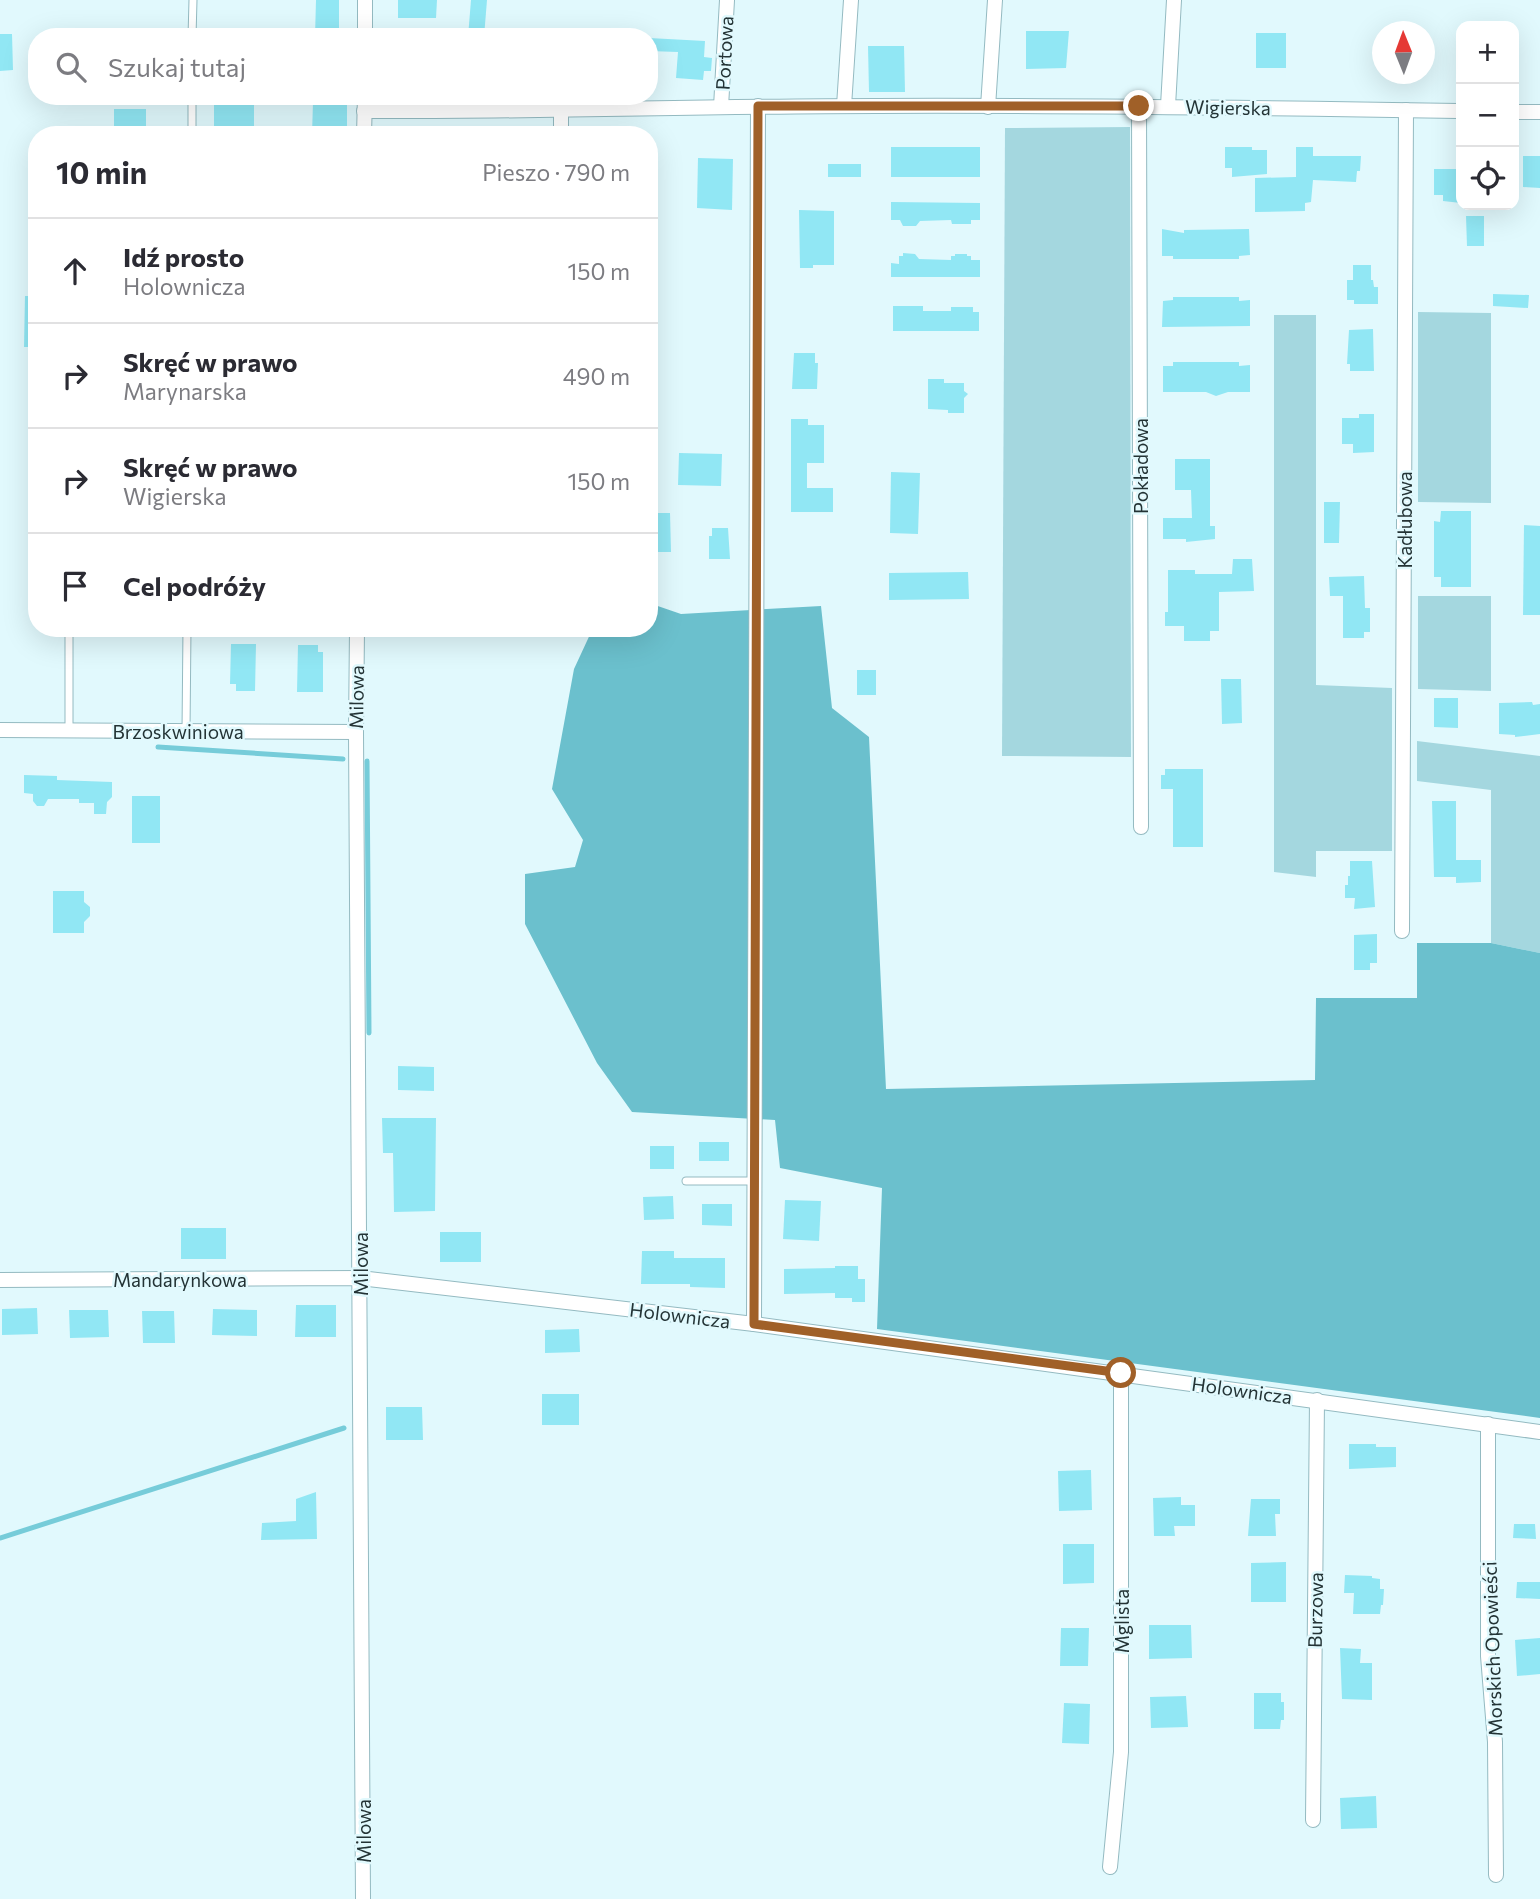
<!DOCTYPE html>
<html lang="pl">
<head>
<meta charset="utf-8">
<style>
	body { margin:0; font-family:Commissioner,sans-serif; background:#f7f7f7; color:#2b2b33 }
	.controls { position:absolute; right:21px; top:21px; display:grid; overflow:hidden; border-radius:14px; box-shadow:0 7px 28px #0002 }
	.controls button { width:63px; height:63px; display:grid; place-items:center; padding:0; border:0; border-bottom:2px solid #e1e1e2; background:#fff; color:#2b2b33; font:35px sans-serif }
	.compass { position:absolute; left:1372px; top:21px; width:63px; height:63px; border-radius:50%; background:#fff; box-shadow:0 7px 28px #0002; rotate:359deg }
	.stop { position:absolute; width:21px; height:21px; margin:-16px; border:5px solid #a06028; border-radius:50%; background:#fff }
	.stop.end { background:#a06028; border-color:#fff; box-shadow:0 2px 7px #0008 }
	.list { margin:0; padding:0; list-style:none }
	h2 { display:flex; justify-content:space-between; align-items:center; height:91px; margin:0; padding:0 28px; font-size:30px }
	h2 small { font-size:23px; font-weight:400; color:#7c7c81 }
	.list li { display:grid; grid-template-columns:46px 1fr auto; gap:21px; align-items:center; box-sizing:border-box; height:105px; padding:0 28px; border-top:2px solid #e1e1e2 }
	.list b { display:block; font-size:26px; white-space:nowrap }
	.list p { margin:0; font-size:23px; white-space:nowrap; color:#7c7c81 }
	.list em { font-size:23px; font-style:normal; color:#7c7c81 }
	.icon { flex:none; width:38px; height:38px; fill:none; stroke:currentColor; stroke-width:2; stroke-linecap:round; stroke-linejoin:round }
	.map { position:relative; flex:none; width:1540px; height:1899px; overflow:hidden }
	.search { position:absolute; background:#fff; box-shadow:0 7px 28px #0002; left:28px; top:28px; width:630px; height:77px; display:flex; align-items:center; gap:18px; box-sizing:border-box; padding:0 24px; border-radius:28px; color:#7c7c81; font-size:26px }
	.panel { position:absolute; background:#fff; box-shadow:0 7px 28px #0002; left:28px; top:126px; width:630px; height:511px; border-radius:28px }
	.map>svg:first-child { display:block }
	.green { fill:#a4d7df }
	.forest { fill:#6bc0cd }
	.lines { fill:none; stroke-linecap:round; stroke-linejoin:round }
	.stream { stroke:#76ccd9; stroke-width:5 }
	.building { fill:#91e7f4 }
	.service-casing { stroke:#94bac1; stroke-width:9 }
	.minor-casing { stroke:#94bac1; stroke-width:16 }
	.service { stroke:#fff; stroke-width:7 }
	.minor { stroke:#fff; stroke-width:14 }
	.route { stroke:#a06028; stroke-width:9 }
	.labels { text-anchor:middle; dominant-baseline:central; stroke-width:5; stroke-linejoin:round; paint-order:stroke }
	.street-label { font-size:19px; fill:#233335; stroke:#e1f9fd }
</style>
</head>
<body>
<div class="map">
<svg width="1540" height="1899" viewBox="0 0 1540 1899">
	<rect width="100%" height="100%" fill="#e1f9fd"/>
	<g class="green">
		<path d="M1130 127 1131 757 1002 756 1005 128Z"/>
		<path d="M1418 312 1491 313V503L1418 502Z"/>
		<path d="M1274 315H1316V685L1392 688V851H1316V877L1274 872Z"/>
		<path d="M1418 596H1491V691L1418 689Z"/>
		<path d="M1417 741 1540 756V953L1491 943V790L1417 781Z"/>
	</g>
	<path class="forest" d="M649 603 681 614 821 606 832 708 869 737 886 1089 1315 1080 1316 998H1417V943H1491L1540 953V1418L877 1329 882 1188 780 1168 775 1120 632 1112 597 1063 525 924V874L575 867 583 840 552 789 574 669 593 628H649Z"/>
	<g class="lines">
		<g class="stream">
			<path d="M158 747 343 759"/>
			<path d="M367 761 369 1033"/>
			<path d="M0 1538 344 1428"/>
		</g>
	</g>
	<g class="building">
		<path d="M316 0H339V37H315Z"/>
		<path d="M398 0H437L436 18H398Z"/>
		<path d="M471 0H487L484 37H468Z"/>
		<path d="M1026 31H1069L1066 68 1026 69Z"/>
		<rect x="1256" y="33" width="30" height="35"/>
		<path d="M0 34H12L13 70 0 71Z"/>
		<path d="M649 38 705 41 704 57 712 58 711 71H704L703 80 676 78 678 52 649 51Z"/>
		<path d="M868 46H904L905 92H869Z"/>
		<path d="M214 102H254V131L214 130Z"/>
		<path d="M313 103H347V134H312Z"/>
		<rect x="114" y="109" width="32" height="26"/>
		<rect x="891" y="147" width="89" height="30"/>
		<path d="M1225 147H1252V150H1267V174L1232 177V168H1225Z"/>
		<path d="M1296 147H1313V156H1361L1360 171H1357L1356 182 1313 180 1311 202 1305 203V211L1255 212V178L1296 177Z"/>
		<path d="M1523 156H1540V188L1523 187Z"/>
		<path d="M698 158 733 159 732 210 697 208Z"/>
		<rect x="828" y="164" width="33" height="13"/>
		<path d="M1434 169H1461V203L1443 201V195H1434Z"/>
		<path d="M891 202 980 203V220H971V224H952L951 220 920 221 916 226H903L900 220H891Z"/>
		<path d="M799 210 834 211V265H813V268H800Z"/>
		<path d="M1466 216H1484V246H1467Z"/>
		<path d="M1162 229 1184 233V230L1249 229 1250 255 1239 256V259H1173V256H1162Z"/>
		<path d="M903 253 915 254 919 259 951 260V256H955V254H967V256H971V260H980V277H891V263L899 264V256H903Z"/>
		<path d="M1353 265H1371V280H1373L1374 287H1378V304H1354V300H1347V280H1353Z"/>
		<path d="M1493 294 1529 295 1528 308 1493 306Z"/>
		<path d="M25 296H37V347H24Z"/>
		<path d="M1173 297H1239V301L1250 300V326L1162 327 1163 301 1173 300Z"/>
		<path d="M893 306H923V311H951V307H973V312H979V331H893Z"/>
		<path d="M1373 329 1374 371H1350V364H1347L1349 330Z"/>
		<path d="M794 353H815V363H818L817 389H792Z"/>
		<path d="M1173 362H1239V366L1250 365V392H1228L1216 396 1206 392H1163V366H1173Z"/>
		<path d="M928 379H944V383H964V391L968 394 964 398V413H948V410L928 409Z"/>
		<path d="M1359 414H1374V452L1353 453V444H1342V418H1359Z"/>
		<path d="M791 419H808V425H824V463H807V488H833V512H791Z"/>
		<path d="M679 453 722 454 721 486 678 485Z"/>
		<path d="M1175 459H1210V526H1215V539L1186 542V539H1163V518H1192L1191 490H1175Z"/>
		<path d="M891 472 920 473 918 534 890 533Z"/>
		<path d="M1324 502H1340L1339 543H1324Z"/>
		<path d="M1441 511H1471V587H1441V577H1434V521L1440 522Z"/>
		<path d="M653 513H670L671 552H650Z"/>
		<path d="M1524 525 1540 526V615H1523Z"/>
		<path d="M712 528H728L730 559H709V536H712Z"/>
		<path d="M1233 559H1252L1254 591 1219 592V631H1210V641H1184V626H1165V612H1168V570H1195V574H1232Z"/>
		<path d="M968 572 969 599 889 600V573Z"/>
		<path d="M1364 576 1365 608H1370V632H1364V638H1343V596H1330L1329 577Z"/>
		<path d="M231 644H256L255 691H236V684H230Z"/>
		<path d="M298 645H318V652H323V692H297Z"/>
		<rect x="857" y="670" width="19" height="25"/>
		<path d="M1221 679H1241L1242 723 1222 724Z"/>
		<path d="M1434 698H1458V728L1434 727Z"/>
		<path d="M1532 702 1533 705 1540 704V734L1515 737V735L1499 734V703Z"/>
		<path d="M1165 769H1203V847H1173V789H1161V775H1165Z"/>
		<path d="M24 775 57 776V780L112 782V797L107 802 106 814H94V803H79V799H48L44 806H37L33 801V794L24 793Z"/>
		<rect x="132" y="796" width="28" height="47"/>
		<path d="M1432 801H1456V860H1481V882L1456 883V877H1434Z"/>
		<path d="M1350 861H1372L1375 907 1354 909 1355 898H1345V885H1348V876H1350Z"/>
		<path d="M53 891H84V902L90 907V916L84 922V933H53Z"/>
		<path d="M1377 934V963H1370V970H1354V935Z"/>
		<path d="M398 1066 434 1067V1091L398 1090Z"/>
		<path d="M382 1118H436L435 1211 394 1212 393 1153H383Z"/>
		<rect x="699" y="1142" width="30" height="19"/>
		<rect x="650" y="1146" width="24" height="23"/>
		<path d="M673 1196 674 1219 644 1220 643 1197Z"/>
		<path d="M785 1200 821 1201 819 1241 783 1239Z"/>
		<path d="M702 1204H732V1226L702 1225Z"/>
		<rect x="181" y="1228" width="45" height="31"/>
		<rect x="440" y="1232" width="41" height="30"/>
		<path d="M642 1251H674V1258H725V1288L690 1287V1284H641Z"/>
		<path d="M835 1266H858V1279H865V1302H852V1298H835V1293L784 1294V1269L835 1268Z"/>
		<path d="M296 1305H336V1337H295Z"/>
		<path d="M37 1308 38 1334 2 1335V1309Z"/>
		<path d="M213 1309 257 1310V1336L212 1335Z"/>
		<path d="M69 1310H108L109 1337 70 1338Z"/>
		<path d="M142 1311H174L175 1343H143Z"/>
		<path d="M579 1329 580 1352 545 1353V1330Z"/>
		<rect x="542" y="1394" width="37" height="31"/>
		<path d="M386 1407H422L423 1440H386Z"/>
		<path d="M1349 1444H1376V1447H1396V1467L1349 1469Z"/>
		<path d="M1091 1470 1092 1510 1059 1511 1058 1471Z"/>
		<path d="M316 1492 317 1539 261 1540 262 1523 296 1521V1499Z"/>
		<path d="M1181 1497V1505H1195V1526H1174L1175 1536H1154L1153 1498Z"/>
		<path d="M1251 1499H1280V1514H1275L1276 1536H1248Z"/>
		<path d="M1514 1524H1535L1536 1539 1513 1538Z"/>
		<path d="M1063 1544H1094V1583L1063 1584Z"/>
		<path d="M1286 1562V1602H1251V1563Z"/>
		<path d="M1345 1575 1372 1576V1578L1380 1579V1589H1384L1383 1605H1381L1380 1614H1353L1354 1593H1344Z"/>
		<path d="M1517 1582H1540V1599L1516 1598Z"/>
		<path d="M1149 1625H1191L1192 1658 1149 1659Z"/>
		<path d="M1061 1628H1089L1088 1666H1060Z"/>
		<path d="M1540 1638V1674L1517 1676 1515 1640Z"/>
		<path d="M1340 1648 1361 1649 1360 1663H1372V1700L1342 1699Z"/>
		<path d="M1254 1693H1281V1702H1284V1720H1281L1280 1729H1254Z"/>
		<path d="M1186 1696 1188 1727 1151 1728 1150 1697Z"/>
		<path d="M1064 1703 1090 1704 1089 1744 1062 1743Z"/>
		<path d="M1376 1796 1377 1828 1341 1829 1340 1798Z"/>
	</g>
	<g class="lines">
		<defs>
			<g id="service">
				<path d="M192 37 193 0"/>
				<path d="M192 135V96"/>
				<path d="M69 730V628"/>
				<path d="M186 731 187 628"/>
				<path d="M686 1181H755"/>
			</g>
			<g id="minor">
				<path d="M365 37V0"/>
				<path d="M844 106 851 0"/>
				<path d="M1139 106 1141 827"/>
				<path d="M1168 106 1174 0"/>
				<path d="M721 107 727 0"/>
				<path d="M988 107 995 0"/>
				<path d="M364 111C535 112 706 106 877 106 1072 105 1266 108 1461 111"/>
				<path d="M561 111V135"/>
				<path d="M1514 112H1540"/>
				<path d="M364 135 365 96"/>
				<path d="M357 628 356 732 363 1899"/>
				<path d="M0 730 356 732"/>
				<path d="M1402 931 1406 110"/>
				<path d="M0 1280 360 1278 754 1324 1540 1432"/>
				<path d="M754 1324 758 106"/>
				<path d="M1488 1424V1656L1495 1742 1496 1875"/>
				<path d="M1313 1820 1317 1400"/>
				<path d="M1110 1867 1121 1752V1373"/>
			</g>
		</defs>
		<use href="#service" class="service-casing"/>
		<use href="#minor" class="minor-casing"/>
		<use href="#service" class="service"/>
		<use href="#minor" class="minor"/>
	</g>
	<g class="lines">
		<path class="route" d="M1121 1373 754 1324 758 106H1139"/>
	</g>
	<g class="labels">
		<g class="street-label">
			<text transform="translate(724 53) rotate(-87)">Portowa</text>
			<text transform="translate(1228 107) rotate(1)">Wigierska</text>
			<text transform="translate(1140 466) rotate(-90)">Pokładowa</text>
			<text transform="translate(1404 520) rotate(-90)">Kadłubowa</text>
			<text transform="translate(356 697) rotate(-89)">Milowa</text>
			<text x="178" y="731">Brzoskwiniowa</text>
			<text transform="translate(360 1264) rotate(-90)">Milowa</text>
			<text x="180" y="1279">Mandarynkowa</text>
			<text transform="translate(680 1315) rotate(7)">Holownicza</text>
			<text transform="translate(1242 1390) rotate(8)">Holownicza</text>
			<text transform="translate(1315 1610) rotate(-89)">Burzowa</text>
			<text transform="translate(1121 1621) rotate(-90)">Mglista</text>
			<text transform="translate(1492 1649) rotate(-92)">Morskich Opowieści</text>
			<text transform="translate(363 1831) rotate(-90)">Milowa</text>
		</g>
	</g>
</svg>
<div class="controls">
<button>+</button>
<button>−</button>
<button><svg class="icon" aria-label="locate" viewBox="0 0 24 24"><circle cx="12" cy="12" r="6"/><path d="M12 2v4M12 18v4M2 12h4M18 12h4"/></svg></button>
</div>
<svg class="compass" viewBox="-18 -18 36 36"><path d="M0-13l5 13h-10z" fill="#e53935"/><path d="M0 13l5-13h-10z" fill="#7c7c81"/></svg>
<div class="stop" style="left:1121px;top:1373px"></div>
<div class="stop end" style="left:1139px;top:106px"></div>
<div class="search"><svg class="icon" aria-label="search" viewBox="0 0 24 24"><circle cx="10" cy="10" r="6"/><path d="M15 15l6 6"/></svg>Szukaj tutaj</div>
<section class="panel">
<h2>10 min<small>Pieszo · 790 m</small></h2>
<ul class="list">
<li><svg class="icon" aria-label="ahead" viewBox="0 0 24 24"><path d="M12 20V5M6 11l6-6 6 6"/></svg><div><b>Idź prosto</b><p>Holownicza</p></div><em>150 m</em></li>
<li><svg class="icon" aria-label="right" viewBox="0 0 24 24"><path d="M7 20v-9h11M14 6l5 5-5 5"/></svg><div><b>Skręć w prawo</b><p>Marynarska</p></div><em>490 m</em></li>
<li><svg class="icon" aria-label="right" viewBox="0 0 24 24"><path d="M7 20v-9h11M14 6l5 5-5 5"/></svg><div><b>Skręć w prawo</b><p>Wigierska</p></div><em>150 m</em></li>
<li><svg class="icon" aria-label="arrive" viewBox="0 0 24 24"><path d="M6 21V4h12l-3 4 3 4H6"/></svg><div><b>Cel podróży</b></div></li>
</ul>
</section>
</div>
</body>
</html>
